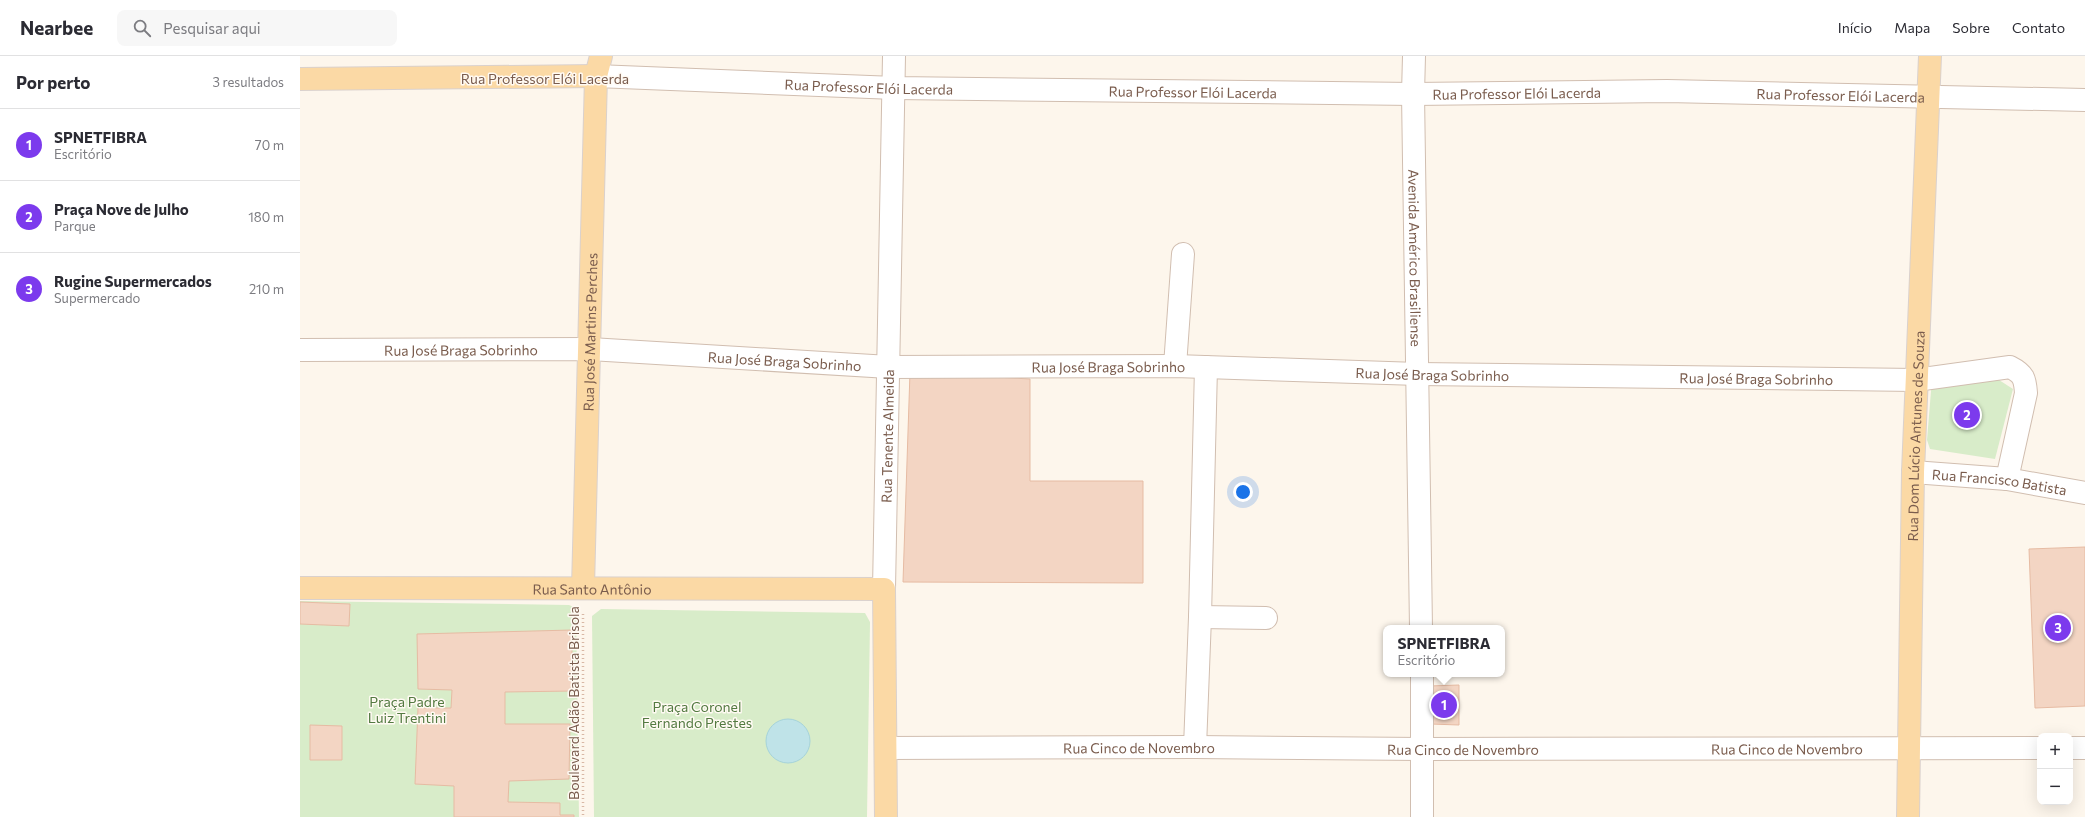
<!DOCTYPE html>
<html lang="pt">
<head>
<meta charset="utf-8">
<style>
	body { margin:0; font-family:Commissioner,sans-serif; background:#f7f7f7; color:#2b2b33 }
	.controls { position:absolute; right:12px; bottom:12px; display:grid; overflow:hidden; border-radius:8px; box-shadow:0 4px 16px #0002 }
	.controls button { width:36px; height:36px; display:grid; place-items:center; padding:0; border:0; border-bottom:1px solid #e1e1e2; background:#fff; color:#2b2b33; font:20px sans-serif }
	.you { position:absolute; left:943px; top:436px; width:14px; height:14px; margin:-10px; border:3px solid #fff; border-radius:50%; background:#1a73e8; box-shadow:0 0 0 6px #1a73e833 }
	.badge { display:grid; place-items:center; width:26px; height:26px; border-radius:50%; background:#7c3aed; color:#fff; font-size:13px; font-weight:700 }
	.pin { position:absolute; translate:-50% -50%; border:2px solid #fff; box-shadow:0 1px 4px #0006 }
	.popup { position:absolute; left:1083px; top:569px; width:122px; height:52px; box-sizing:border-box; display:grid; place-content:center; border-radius:8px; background:#fff; filter:drop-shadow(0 1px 3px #0005); font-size:13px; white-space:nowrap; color:#7c7c81 }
	.popup b { font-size:15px; color:#2b2b33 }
	.popup::after { content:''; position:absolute; left:50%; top:100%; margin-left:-8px; border:8px solid transparent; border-top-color:#fff }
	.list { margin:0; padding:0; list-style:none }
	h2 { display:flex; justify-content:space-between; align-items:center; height:52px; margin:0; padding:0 16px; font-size:17px }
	h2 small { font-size:13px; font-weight:400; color:#7c7c81 }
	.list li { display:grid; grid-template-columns:26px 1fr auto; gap:12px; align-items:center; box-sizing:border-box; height:72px; padding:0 16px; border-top:1px solid #e1e1e2 }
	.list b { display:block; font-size:15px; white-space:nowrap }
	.list p { margin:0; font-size:13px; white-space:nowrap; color:#7c7c81 }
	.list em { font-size:13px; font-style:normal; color:#7c7c81 }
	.icon { flex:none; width:22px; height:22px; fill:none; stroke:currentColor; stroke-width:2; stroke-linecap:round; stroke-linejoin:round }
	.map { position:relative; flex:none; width:1785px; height:761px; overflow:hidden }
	header { display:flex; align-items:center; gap:24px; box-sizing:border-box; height:56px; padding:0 20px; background:#fff; border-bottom:1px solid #e1e1e2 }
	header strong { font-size:19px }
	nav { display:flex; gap:22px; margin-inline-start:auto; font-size:14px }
	.search { width:280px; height:36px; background:#f7f7f7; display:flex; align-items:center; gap:10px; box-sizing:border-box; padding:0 14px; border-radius:8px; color:#7c7c81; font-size:15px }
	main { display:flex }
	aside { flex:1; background:#fff }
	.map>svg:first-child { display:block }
	.green { fill:#d8ecc9 }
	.water { fill:#bfe3e8; stroke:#a5d3da }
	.building { fill:#f3d5c3; stroke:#e6bba3 }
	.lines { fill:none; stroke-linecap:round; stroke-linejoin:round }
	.minor-casing { stroke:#d1beb0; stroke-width:24 }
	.major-casing { stroke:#dad1cd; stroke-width:24 }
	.path { stroke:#d9b8a5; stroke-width:2.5; stroke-dasharray:1 3; stroke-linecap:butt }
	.minor { stroke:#fff; stroke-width:22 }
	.major { stroke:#fbd9a5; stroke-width:22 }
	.labels { text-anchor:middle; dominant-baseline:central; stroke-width:3; stroke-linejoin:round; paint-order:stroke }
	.street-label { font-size:14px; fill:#7a5c4d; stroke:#fffaf3 }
	.park-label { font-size:14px; fill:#537a41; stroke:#fffaf3 }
</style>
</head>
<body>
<header>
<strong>Nearbee</strong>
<div class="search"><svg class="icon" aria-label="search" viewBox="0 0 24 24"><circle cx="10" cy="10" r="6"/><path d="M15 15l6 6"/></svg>Pesquisar aqui</div>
<nav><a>Início</a><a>Mapa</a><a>Sobre</a><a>Contato</a></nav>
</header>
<main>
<aside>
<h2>Por perto<small>3 resultados</small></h2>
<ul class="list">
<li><span class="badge">1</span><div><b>SPNETFIBRA</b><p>Escritório</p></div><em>70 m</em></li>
<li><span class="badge">2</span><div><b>Praça Nove de Julho</b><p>Parque</p></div><em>180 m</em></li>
<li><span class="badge">3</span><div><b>Rugine Supermercados</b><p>Supermercado</p></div><em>210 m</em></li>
</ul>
</aside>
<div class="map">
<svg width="1785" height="761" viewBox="0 0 1785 761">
	<rect width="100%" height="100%" fill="#fdf6ec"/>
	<g class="green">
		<path d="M1636 319 1699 324 1713 333 1695 403 1630 393 1627 384 1632 323Z"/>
		<path d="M0 545 269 549 276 552 279 761H0Z"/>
		<path d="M301 553 565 557 570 566 567 761H294L292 560Z"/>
	</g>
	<circle class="water" cx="488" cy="685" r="22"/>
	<g class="building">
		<path d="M610 316 730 323V425H843V527L603 526Z"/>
		<path d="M1785 491V650L1735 652 1729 493Z"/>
		<path d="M0 546 50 548 49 570 0 568Z"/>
		<path d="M272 574V635L205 636V668H270L269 723 209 725 208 746 260 747V759H274V761H154V730L115 728 118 652H151L152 634 118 633 117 578Z"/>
		<path d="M1159 629V669L1130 668 1129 630Z"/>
		<path d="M10 669 42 670V704H10Z"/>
	</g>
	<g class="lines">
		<defs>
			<g id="minor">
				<path id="s1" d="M1114 0 1113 38 1121 572"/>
				<path id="s2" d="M296 20 595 32 1113 38 1367 35 1785 44"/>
				<path id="s3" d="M0 294 290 293 589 311 875 310 1118 318 1616 324 1710 311C1724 318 1725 323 1726 337L1707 423"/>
				<path d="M875 310 883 198"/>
				<path id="s4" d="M1613 416 1707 423 1785 437"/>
				<path id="s5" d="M584 533 594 0"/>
				<path d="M900 561 966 562"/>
				<path d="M1122 618V761"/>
				<path d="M895 691 900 561 906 311"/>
				<path id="s6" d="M586 692 895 691 1122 693 1740 692"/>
				<path d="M1770 692H1785"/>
			</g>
			<g id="major">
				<path d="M0 23 296 20"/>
				<path id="s7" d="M0 532 584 533 586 761"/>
				<path id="s8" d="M283 532 296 20 301 0"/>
				<path id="s9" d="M1608 761 1613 416 1630 0"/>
			</g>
		</defs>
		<use href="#minor" class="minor-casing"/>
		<use href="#major" class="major-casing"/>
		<path class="path" d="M283 558V761"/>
		<use href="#minor" class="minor"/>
		<use href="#major" class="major"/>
	</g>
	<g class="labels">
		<g class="street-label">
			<text x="245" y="22">Rua Professor Elói Lacerda</text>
			<text stroke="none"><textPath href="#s2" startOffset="273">Rua Professor Elói Lacerda</textPath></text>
			<text stroke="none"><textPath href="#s2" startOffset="597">Rua Professor Elói Lacerda</textPath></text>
			<text stroke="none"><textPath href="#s2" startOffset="921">Rua Professor Elói Lacerda</textPath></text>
			<text stroke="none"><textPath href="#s2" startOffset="1245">Rua Professor Elói Lacerda</textPath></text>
			<text stroke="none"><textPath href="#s1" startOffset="202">Avenida Américo Brasiliense</textPath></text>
			<text stroke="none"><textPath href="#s8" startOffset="256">Rua José Martins Perches</textPath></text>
			<text stroke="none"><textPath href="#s3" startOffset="161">Rua José Braga Sobrinho</textPath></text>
			<text stroke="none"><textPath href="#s3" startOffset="485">Rua José Braga Sobrinho</textPath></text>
			<text stroke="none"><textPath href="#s3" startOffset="809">Rua José Braga Sobrinho</textPath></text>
			<text stroke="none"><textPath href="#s3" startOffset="1133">Rua José Braga Sobrinho</textPath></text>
			<text stroke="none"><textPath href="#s3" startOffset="1457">Rua José Braga Sobrinho</textPath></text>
			<text stroke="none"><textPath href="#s5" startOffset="153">Rua Tenente Almeida</textPath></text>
			<text stroke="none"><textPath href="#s9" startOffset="381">Rua Dom Lúcio Antunes de Souza</textPath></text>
			<text stroke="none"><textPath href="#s4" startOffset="87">Rua Francisco Batista</textPath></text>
			<text stroke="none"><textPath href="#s7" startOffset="292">Rua Santo Antônio</textPath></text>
			<text transform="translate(273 647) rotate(-90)">Boulevard Adão Batista Brisola</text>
			<text stroke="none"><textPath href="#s6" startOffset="253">Rua Cinco de Novembro</textPath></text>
			<text stroke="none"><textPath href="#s6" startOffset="577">Rua Cinco de Novembro</textPath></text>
			<text stroke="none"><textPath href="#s6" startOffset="901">Rua Cinco de Novembro</textPath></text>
		</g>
		<g class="park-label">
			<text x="107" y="645">Praça Padre<tspan x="107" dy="16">Luiz Trentini</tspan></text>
			<text x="397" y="650">Praça Coronel<tspan x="397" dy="16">Fernando Prestes</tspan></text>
		</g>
	</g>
</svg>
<div class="controls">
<button>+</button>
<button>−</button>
</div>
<div class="you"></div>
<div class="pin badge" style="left:1144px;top:649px">1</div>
<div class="popup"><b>SPNETFIBRA</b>Escritório</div>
<div class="pin badge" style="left:1667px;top:359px">2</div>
<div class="pin badge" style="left:1758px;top:572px">3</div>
</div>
</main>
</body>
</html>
